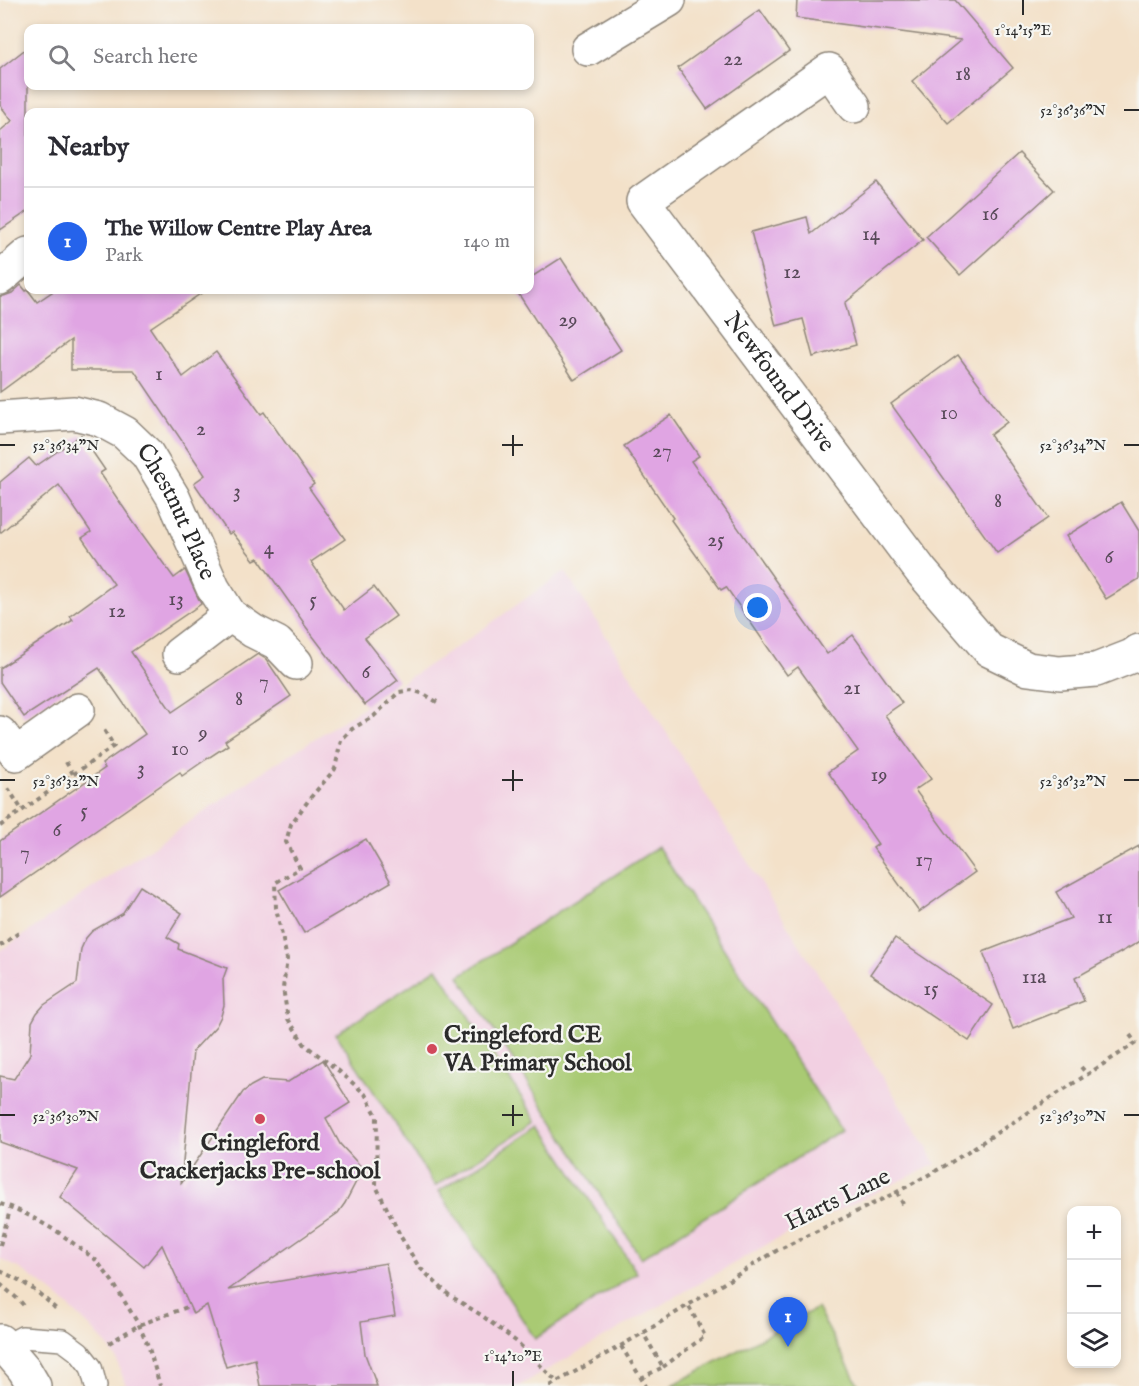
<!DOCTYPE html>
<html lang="en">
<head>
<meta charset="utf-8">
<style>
	body { margin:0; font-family:"IM FELL English",serif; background:#f7f7f7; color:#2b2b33 }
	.controls { position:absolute; right:18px; bottom:18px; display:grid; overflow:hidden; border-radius:12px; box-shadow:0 3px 9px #0003 }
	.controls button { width:54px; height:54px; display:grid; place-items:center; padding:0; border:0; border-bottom:2px solid #e1e1e2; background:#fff; color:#2b2b33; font:30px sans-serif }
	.you { position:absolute; left:758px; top:608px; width:21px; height:21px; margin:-15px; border:4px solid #fff; border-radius:50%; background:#1a73e8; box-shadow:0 0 0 9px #1a73e833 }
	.badge { display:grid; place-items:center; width:39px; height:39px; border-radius:50%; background:#2563eb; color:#fff; font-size:20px; font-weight:700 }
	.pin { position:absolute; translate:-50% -50px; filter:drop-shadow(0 2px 3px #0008) }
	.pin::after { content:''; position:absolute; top:32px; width:21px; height:18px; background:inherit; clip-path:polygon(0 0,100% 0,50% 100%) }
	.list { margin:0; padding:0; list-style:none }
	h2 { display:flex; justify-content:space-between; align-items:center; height:78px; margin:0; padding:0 24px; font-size:26px }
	h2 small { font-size:20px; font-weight:400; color:#7c7c81 }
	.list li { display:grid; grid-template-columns:39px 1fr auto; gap:18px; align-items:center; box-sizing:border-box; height:108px; padding:0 24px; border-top:2px solid #e1e1e2 }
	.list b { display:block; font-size:22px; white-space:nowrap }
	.list p { margin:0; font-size:20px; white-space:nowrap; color:#7c7c81 }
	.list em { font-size:20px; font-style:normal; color:#7c7c81 }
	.icon { flex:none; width:33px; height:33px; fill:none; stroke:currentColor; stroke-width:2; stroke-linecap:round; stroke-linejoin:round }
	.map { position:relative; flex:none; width:1139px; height:1386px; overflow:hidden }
	.search { position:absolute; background:#fff; box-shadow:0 3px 9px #0003; left:24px; top:24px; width:510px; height:66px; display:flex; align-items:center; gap:15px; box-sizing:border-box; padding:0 21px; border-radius:12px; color:#7c7c81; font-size:22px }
	.panel { position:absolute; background:#fff; box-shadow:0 3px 9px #0003; left:24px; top:108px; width:510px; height:186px; border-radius:12px }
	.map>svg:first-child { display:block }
	.built { fill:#f2d0e2 }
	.green { fill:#a9ca73; stroke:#6a7a4f; stroke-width:1.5 }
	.building { fill:#e0a5e3 }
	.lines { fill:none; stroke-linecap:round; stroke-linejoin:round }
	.lane-casing { stroke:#8f867a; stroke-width:24 }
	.street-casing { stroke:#8f867a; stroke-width:36 }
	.path { stroke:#8f867a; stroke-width:4; stroke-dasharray:4.5 4.5; stroke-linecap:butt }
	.lane { stroke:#fff; stroke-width:21 }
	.street { stroke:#fff; stroke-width:33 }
	.ticks { fill:none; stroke:#2b2b2b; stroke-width:2 }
	.poi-dot { fill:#d1495b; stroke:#f6f6f2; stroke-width:2 }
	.labels { text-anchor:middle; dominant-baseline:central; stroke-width:4.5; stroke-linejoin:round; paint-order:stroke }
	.number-label { font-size:21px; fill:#584a59 }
	.street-label { font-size:24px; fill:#2b2b2b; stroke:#f6f6f2 }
	.poi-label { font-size:24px; font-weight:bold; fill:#2b2b2b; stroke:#f6f6f2; text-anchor:start }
	.ticks-label { font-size:15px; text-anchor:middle; fill:#2b2b2b; stroke:#f6f6f2; stroke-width:4.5; stroke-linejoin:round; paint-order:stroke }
</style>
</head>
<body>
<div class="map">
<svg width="1139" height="1386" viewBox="0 0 1139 1386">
	<rect width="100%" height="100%" fill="#f6f6f2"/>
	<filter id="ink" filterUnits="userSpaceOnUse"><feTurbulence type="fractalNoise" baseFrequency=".0167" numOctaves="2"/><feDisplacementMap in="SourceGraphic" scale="12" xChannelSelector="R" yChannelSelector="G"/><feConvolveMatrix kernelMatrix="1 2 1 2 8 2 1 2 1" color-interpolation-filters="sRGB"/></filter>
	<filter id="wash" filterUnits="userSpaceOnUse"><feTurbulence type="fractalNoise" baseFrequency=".008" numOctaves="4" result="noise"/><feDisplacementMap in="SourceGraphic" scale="24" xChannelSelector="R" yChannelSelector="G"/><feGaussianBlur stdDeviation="1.35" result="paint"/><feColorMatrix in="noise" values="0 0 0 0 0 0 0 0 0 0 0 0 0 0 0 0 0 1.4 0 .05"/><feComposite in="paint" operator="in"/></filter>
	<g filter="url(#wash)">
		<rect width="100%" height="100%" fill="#f3e1c9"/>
		<path class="built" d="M565 571 926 1146 936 1164 773 1241 519 1386H126L116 1358 107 1345 89 1326 52 1291 19 1268 0 1259V951L264 771 463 643Z"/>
		<g class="green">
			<path d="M658 847 841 1130 641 1258 459 976Z"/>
			<path d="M437 968 537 1121 435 1186 336 1034Z"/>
			<path d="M541 1125 637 1273 535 1339 439 1191Z"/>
			<path d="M817 1308 859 1386H671Z"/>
		</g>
		<g id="blocks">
			<g class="building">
				<path d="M797 0H955L1013 68 948 123 912 81 961 40 796 18Z"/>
				<path d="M760 10 789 51 707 109 678 68Z"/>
				<path d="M28 47V211L0 230V131L12 121 0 105V69Z"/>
				<path d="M1019 153 1054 190 960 275 926 237Z"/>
				<path d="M876 182 923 240 845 303 856 345 813 357 803 319 776 326 751 232 807 217 811 234Z"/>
				<path d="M561 258 621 350 574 380 516 290H530V278Z"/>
				<path d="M21 285 26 291 28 290 37 302 55 290H206L150 328 183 377 216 352 261 414 264 412 314 484 309 488 345 539 311 562 344 610 374 587 396 616 365 638 398 680 365 705 303 623H304L258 558 254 560 232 532 229 534 194 483 205 475 134 370H71V340L0 392V296H4L12 293Z"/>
				<path d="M958 355 1007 422 990 435 1048 518 997 553 891 404Z"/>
				<path d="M671 415 699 456 691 461 827 654 853 635 902 703 885 715 931 779 915 790 975 872 919 912 873 848 878 844 828 772 858 751 798 667 787 675 726 587 721 590 671 520 673 518 624 446Z"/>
				<path d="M81 435 105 470 100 473 134 523 174 578 185 570 201 604 131 652 172 712 258 654 266 659 291 696 225 741 228 745 205 760 182 776 180 772 0 897V841L105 768 102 764 145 734 99 668 24 717 0 682V668L73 620 70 616 114 584 82 538 91 532 59 485 0 533V482L29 458 36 466Z"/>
				<path d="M1121 502 1139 531V579L1106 599 1066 536Z"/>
				<path d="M366 839 391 882 304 933 279 890Z"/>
				<path d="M1139 846V942L1075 978 1084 1001 1013 1029 983 952 1071 918 1056 892Z"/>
				<path d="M140 886 182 913 167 937 179 944 178 949 227 968 223 979 224 1005 221 1016 216 1026 193 1051 181 1184 243 1092 251 1086 262 1080 288 1082 323 1060 350 1103 326 1118 340 1144 366 1172 357 1180 345 1203 338 1213 228 1290 386 1263 395 1316 361 1322 365 1354 377 1386H260L255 1359 226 1367 207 1305 193 1314 162 1245 144 1267 60 1197 78 1170 0 1142V1076L14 1079 30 1054 32 1022 37 1013 44 1005 77 983 81 949 86 938 92 931 122 914Z"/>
				<path d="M895 938 993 1005 969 1041 870 974Z"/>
			</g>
		</g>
	</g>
	<g filter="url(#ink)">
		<use href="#blocks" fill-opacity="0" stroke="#8f867a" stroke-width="1.5"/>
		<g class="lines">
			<defs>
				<path id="lane" d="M5 1346 22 1337 63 1340 79 1352 91 1367 96 1386"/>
				<g id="street">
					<path d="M588 49 669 0"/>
					<path id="s1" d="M854 106 829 70 643 201 921 571 989 650 1028 669 1060 673 1096 670 1132 656 1139 651"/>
					<path d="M0 278 28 254"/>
					<path id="s2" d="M0 418 74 413 99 419 125 433 147 454 173 497 213 588 230 615 253 631 277 643 296 663"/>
					<path d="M179 654 230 615"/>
					<path d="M0 733 16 754 78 710"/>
					<path d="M0 1341 24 1369 34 1386"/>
				</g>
			</defs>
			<use href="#lane" class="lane-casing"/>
			<use href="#street" class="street-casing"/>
			<g class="path">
				<path d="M437 702 424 694 411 690 399 692 374 716 352 729 341 740 335 769 311 797 291 824 286 842 300 868 275 883 276 908 287 959 283 988 288 1019 305 1045 339 1071 365 1094 377 1116 376 1186 401 1237 419 1267 449 1295 481 1315 517 1342 557 1382"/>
				<path d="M66 762 73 774"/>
				<path d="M8 788 22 810"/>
				<path d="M0 826 114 746 104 730"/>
				<path d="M0 946 20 932"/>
				<path d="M1130 1035 1136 1043"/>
				<path d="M1081 1067 1087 1074"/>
				<path d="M897 1192 904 1206"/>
				<path d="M0 1204 11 1207 30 1216 58 1232 96 1260 112 1281 139 1325 149 1348 160 1386"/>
				<path d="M0 1245 11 1207"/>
				<path d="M0 1271C25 1282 39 1292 58 1311"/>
				<path d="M0 1284 19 1300 26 1308"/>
				<path d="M109 1343 139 1325 190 1306"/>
				<path d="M621 1346 646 1386"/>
				<path d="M663 1367 705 1336 688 1305"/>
				<path d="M641 1378 663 1367 643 1333"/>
				<path d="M550 1386 643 1333 776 1251 897 1192 950 1163 1139 1041"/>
			</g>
			<use href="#lane" class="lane"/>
			<use href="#street" class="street"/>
		</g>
	</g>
	<path class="ticks" d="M1023 0V15M1124 110H1139M513 435V456M0 445H15M502 445H523M1124 445H1139M513 770V791M0 780H15M502 780H523M1124 780H1139M513 1105V1126M0 1115H15M502 1115H523M1124 1115H1139M513 1371V1386"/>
	<g class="poi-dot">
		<circle cx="432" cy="1049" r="6"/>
		<circle cx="260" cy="1119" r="6"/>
	</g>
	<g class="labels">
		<g class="number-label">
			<text x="733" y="59">22</text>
			<text x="963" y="74">18</text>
			<text x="990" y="214">16</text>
			<text x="871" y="234">14</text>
			<text x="792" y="272">12</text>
			<text x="568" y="320">29</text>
			<text x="159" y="374">1</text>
			<text x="949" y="413">10</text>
			<text x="201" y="429">2</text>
			<text x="662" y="451">27</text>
			<text x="237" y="491">3</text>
			<text x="998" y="501">8</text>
			<text x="716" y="540">25</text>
			<text x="269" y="548">4</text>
			<text x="1109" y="557">6</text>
			<text x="176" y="599">13</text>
			<text x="313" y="600">5</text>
			<text x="117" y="611">12</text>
			<text x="366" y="672">6</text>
			<text x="264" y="682">7</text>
			<text x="852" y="688">21</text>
			<text x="239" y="699">8</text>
			<text x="203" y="733">9</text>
			<text x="180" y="749">10</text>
			<text x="141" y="768">3</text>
			<text x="879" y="775">19</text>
			<text x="84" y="811">5</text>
			<text x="57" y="830">6</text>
			<text x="25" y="853">7</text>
			<text x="924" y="860">17</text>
			<text x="1105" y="917">11</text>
			<text x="1034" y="977">11a</text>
			<text x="931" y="989">15</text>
		</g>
		<g class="street-label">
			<text stroke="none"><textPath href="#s1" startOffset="498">Newfound Drive</textPath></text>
			<text stroke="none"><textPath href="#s2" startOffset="225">Chestnut Place</textPath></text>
			<text transform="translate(838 1200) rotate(-26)">Harts Lane</text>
		</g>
		<g class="poi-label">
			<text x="444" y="1035">Cringleford CE<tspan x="444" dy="28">VA Primary School</tspan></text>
			<text x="260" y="1143" text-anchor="middle">Cringleford<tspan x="260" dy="28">Crackerjacks Pre-school</tspan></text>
		</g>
	</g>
	<g class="ticks-label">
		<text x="1023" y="35">1°14'15"E</text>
		<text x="1073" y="115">52°36'36"N</text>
		<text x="66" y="450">52°36'34"N</text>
		<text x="1073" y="450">52°36'34"N</text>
		<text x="66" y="786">52°36'32"N</text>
		<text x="1073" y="786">52°36'32"N</text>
		<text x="66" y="1121">52°36'30"N</text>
		<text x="1073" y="1121">52°36'30"N</text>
		<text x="513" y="1361">1°14'10"E</text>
	</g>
</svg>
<div class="controls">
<button>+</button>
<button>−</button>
<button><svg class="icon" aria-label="layers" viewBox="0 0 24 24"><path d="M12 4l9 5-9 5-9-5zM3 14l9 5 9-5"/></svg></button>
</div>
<div class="you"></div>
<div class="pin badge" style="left:788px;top:1347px">1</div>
<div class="search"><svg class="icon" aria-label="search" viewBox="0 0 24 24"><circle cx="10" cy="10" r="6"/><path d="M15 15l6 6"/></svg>Search here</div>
<section class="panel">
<h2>Nearby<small></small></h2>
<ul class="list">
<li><span class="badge">1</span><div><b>The Willow Centre Play Area</b><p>Park</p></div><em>140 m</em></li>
</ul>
</section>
</div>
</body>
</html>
